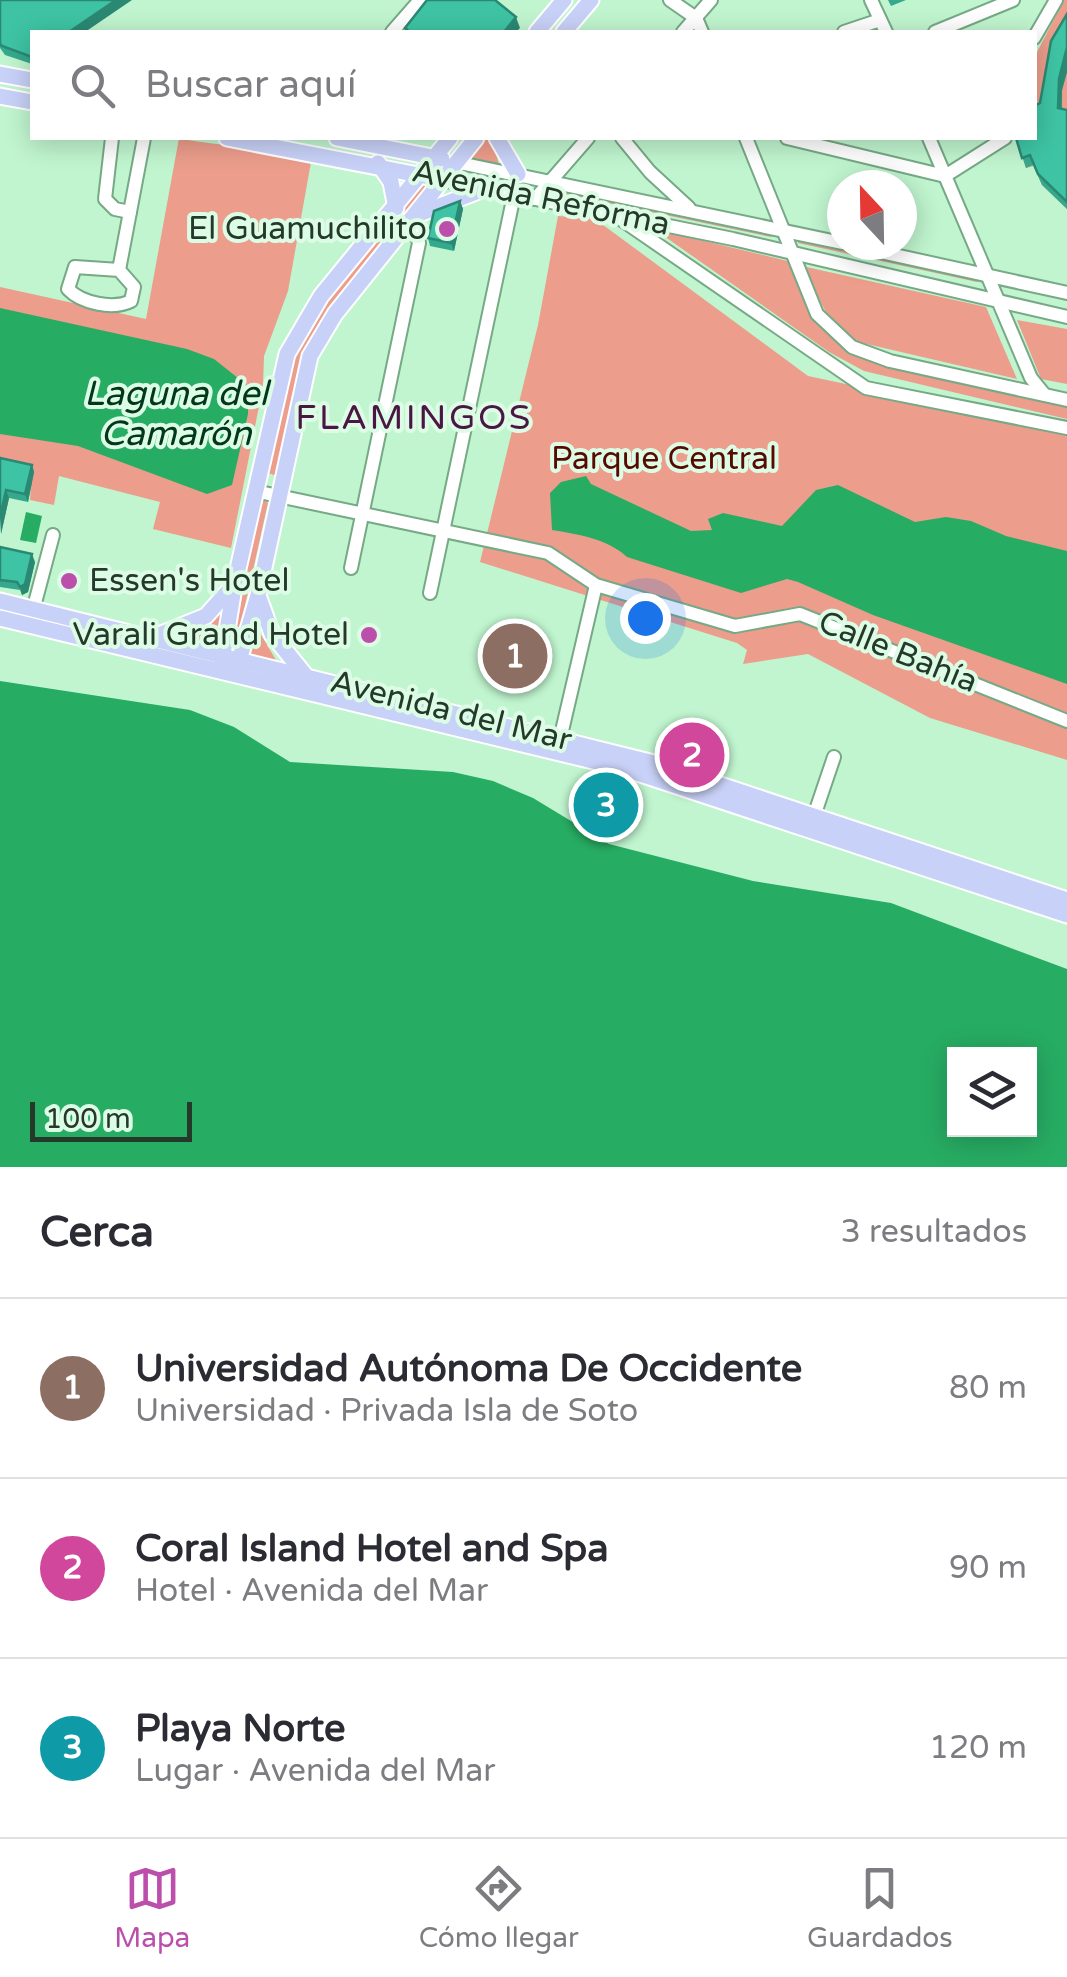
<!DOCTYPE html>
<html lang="es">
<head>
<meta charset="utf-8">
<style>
	body { margin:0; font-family:"Varela Round",sans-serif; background:#f7f7f7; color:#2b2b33 }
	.controls { position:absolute; right:30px; bottom:30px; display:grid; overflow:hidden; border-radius:0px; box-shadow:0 5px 25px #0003 }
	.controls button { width:90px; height:90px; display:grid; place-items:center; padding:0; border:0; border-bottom:2px solid #e1e1e2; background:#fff; color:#2b2b33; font:50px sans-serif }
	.compass { position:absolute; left:827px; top:170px; width:90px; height:90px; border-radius:50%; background:#fff; box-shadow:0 5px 25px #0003; rotate:338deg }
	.scale { position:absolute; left:30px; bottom:25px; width:162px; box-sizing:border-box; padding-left:10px; border:5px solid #24392a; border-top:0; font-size:28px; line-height:35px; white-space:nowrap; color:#24392a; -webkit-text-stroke:8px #ddfce5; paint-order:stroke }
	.you { position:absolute; left:645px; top:618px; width:35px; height:35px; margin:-25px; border:8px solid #fff; border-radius:50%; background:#1a73e8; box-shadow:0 0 0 15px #1a73e833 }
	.badge { display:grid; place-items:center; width:65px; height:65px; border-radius:50%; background:#bc4eac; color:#fff; font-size:32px; font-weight:700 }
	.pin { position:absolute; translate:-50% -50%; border:5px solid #fff; box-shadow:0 2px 10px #0006 }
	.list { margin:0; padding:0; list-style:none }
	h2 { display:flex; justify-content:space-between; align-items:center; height:130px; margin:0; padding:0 40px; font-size:42px }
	h2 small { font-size:32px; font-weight:400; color:#7c7c81 }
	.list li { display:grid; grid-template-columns:65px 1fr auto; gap:30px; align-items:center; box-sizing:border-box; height:180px; padding:0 40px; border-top:2px solid #e1e1e2 }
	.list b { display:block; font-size:38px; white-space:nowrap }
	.list p { margin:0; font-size:32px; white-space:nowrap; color:#7c7c81 }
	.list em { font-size:32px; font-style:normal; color:#7c7c81 }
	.icon { flex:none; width:55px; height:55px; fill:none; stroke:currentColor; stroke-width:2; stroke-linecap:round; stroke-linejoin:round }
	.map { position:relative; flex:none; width:1067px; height:1167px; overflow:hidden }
	.search { position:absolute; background:#fff; box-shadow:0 5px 25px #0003; left:30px; right:30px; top:30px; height:110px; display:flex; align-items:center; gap:25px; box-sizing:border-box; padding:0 35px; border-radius:0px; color:#7c7c81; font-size:38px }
	.sheet { height:670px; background:#fff }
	nav { display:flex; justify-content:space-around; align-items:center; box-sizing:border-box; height:140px; border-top:2px solid #e1e1e2; background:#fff; font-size:28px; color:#7c7c81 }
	nav a { display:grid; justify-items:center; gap:5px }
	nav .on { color:#bc4eac }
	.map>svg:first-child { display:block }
	.green { fill:#ec9d8b }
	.water { fill:#27ac63; fill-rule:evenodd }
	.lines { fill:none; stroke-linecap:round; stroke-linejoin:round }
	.minor-casing { stroke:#76a985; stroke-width:16 }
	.major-casing { stroke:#fff; stroke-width:19 }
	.minor { stroke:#fff; stroke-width:12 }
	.major { stroke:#c8d1f7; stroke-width:15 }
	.wall { fill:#35a98d }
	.shaded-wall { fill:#2b8973 }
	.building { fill:#3ec4a4; stroke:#2b8973; stroke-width:2.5 }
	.poi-dot { fill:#bc4eac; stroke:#ddfce5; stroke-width:4 }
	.labels { text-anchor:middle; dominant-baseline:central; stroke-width:8; stroke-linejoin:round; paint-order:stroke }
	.street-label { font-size:32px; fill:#24392a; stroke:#ddfce5 }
	.poi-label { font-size:32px; fill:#24392a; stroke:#ddfce5; text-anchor:end }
	.park-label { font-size:32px; fill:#570a00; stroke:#ddfce5 }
	.water-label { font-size:35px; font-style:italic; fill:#02371b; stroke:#ddfce5 }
	.neighbourhood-label { font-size:35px; letter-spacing:2.5px; fill:#4a1643; stroke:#ddfce5 }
</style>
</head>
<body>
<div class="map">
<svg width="1067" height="1167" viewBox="0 0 1067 1167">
	<rect width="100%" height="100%" fill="#c0f5cf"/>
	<g class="green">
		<path d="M1064 0H1067V209L1042 185 1034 166 1026 168 1016 138H1034L1035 56Z"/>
		<path d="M179 138C220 148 272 144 311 162L288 291 264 356 263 386 231 548 153 529 160 502 59 476 54 505 30 500 32 469 0 462V287L146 319Z"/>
		<path d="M486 138H492L499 165 470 160Z"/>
		<path d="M426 174 435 177 334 302 307 351 277 476 265 472 297 350 325 302Z"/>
		<path d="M552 184 775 234 771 237 550 191Z"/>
		<path d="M558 216 595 219 808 376 1067 431V760L930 718 808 654 743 664 747 650 737 643 480 562 538 325Z"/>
		<path d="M654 229 792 262 817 323 861 357 1067 404V419L864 371 829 352Z"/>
		<path d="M798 236 980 278 977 282 798 243Z"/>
		<path d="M802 266 986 307 1017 379 858 342 830 320Z"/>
		<path d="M1017 320 1067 329V384L1041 379Z"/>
		<path d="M263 499 268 503 236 646 228 643 257 501Z"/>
		<path d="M216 611 221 613 217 646 179 634Z"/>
		<path d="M253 621 276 660 242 653Z"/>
	</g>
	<g class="water">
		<path d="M0 308 187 349 214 359 248 386V414L232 485 207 494 78 446 0 434Z"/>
		<path d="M586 476 591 484 691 531 712 530 708 519 723 513 782 526 816 490 838 485 915 522 946 517 971 521 1006 536 1067 551V684L873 615 798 582 787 579 741 593 627 557C608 539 577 534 552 530L550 493 561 482Z"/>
		<path d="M26 512 42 516 36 543 20 540Z"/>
		<path d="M0 681 190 710 234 727 290 762 453 772 493 781 533 798 609 844 753 881 891 903 1067 969V1167H0ZM954 1054H1030V1130H954Z"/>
	</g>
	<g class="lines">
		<defs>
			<g id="minor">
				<path d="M670 0 696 18 702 32"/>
				<path d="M871 0 886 32"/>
				<path d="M392 32 420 0"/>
				<path d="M683 32 711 0"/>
				<path d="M844 32 880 20"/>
				<path d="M935 32 1013 0"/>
				<path d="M1034 38 1056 0"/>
				<path d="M112 138 105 199 115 209 130 212"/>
				<path d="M622 138 650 172 689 208"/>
				<path d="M746 138 817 314 852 347 890 361 1067 400"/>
				<path d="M787 138 945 176 1005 138"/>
				<path d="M929 138 1031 378 1044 394"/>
				<path d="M455 162 842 243"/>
				<path d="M442 180 733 239 1067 317"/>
				<path d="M535 199 588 138"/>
				<path d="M622 220 866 388 1067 428"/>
				<path d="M849 245 1067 293"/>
				<path d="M119 270 134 287 131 301C113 310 81 303 68 289L75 267 119 270 144 138"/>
				<path d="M255 491 548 553 596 585 735 626 800 614 1067 721"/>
				<path d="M351 568 419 243 412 219"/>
				<path d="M430 593 514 195"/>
				<path d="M31 618 53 535"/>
				<path d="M558 748 596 585"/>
				<path d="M812 822 834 757"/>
			</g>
			<g id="major">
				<path d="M537 32 564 0"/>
				<path d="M564 32 591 0"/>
				<path d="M0 74 32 80"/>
				<path d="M0 96 32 102"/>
				<path d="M227 138 429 177"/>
				<path d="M337 138 442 159"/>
				<path d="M497 138 518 174"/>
				<path d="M378 163 391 182 396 208"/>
				<path d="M414 216 484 189"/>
				<path d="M259 598 272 634 305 675"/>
				<path d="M0 601 654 763 1067 900"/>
				<path d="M0 618 622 768 1067 915"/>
				<path d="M154 637 206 616 230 589"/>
				<path d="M221 666 235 582 287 354 321 296 450 138"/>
				<path d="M237 668 258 595 310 356 335 314 476 138"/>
			</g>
		</defs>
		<use href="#minor" class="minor-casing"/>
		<use href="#major" class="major-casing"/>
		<use href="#minor" class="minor"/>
		<use href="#major" class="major"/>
	</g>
	<g class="wall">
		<path d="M0 0 32 32V64L5 55 0 48Z"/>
		<path d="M888 0H906L891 6Z"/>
		<path d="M1067 14V72L1062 90V109L1067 110V209L1042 185 1033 165 1026 168 1016 138 1040 103Z"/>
		<path d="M460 201 463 209 454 251 430 246 428 238Z"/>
		<path d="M0 456 1 458 32 465 34 472 28 502 9 498 1 534Z"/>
		<path d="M0 547 35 562 28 592 22 595 20 590 0 587Z"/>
	</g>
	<g class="shaded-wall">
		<path d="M116 0H132L85 32H69Z"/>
		<path d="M516 17 520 28 516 32H504Z"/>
		<path d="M1067 47V72L1062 90 1061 119 1058 108 1059 79Z"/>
		<path d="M460 201 463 209 454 251 451 243Z"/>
		<path d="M32 465 34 472 28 502 25 494Z"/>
		<path d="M6 490 9 498 1 534 0 518Z"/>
		<path d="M32 554 35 562 28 592 22 595 20 587Z"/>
	</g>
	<g class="building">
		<path d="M0 0H116L69 32H32V57L2 46 0 44Z"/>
		<path d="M427 0H495L516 17 504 32H410L405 28Z"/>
		<path d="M1067 14V47L1059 79 1058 108 1067 110V202L1038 174 1030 155 1022 158 1016 138H1034V106L1040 103 1051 41Z"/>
		<path d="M460 201 451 243 428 238 434 211Z"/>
		<path d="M0 458 32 465 25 494 6 490 0 518Z"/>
		<path d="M0 547 32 554 25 584 20 587 17 582 0 580Z"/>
	</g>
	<g class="poi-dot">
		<circle cx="447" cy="229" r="10"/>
		<circle cx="69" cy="581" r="10"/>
		<circle cx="369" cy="635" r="10"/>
	</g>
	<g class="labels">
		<g class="street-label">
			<text transform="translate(541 198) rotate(12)">Avenida Reforma</text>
			<text transform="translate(898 652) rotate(22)">Calle Bahía</text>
			<text transform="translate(451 711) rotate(14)">Avenida del Mar</text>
		</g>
		<g class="poi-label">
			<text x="427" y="229">El Guamuchilito</text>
			<text x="89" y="581" text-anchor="start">Essen's Hotel</text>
			<text x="349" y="635">Varali Grand Hotel</text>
		</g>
		<g class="park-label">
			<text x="664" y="459">Parque Central</text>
		</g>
		<g class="water-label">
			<text x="176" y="394">Laguna del<tspan x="176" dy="40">Camarón</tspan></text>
		</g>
		<g class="neighbourhood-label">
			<text x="414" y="418">FLAMINGOS</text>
		</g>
	</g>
</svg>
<div class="controls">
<button><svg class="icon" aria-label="layers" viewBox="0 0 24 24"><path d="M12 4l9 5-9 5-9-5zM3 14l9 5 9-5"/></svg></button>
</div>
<svg class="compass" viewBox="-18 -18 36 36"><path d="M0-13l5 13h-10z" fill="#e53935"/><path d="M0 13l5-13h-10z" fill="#7c7c81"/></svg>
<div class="scale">100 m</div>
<div class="you"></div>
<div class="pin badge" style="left:515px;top:656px;background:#8d6e63">1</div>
<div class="pin badge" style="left:692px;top:755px;background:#d1479c">2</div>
<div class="pin badge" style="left:606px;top:805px;background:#0f9aa8">3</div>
<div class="search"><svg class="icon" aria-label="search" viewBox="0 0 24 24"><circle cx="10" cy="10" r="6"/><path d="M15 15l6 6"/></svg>Buscar aquí</div>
</div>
<section class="sheet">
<h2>Cerca<small>3 resultados</small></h2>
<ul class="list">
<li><span class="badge" style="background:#8d6e63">1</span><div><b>Universidad Autónoma De Occidente</b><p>Universidad · Privada Isla de Soto</p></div><em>80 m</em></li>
<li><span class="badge" style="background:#d1479c">2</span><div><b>Coral Island Hotel and Spa</b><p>Hotel · Avenida del Mar</p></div><em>90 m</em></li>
<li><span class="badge" style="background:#0f9aa8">3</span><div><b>Playa Norte</b><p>Lugar · Avenida del Mar</p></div><em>120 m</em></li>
</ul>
</section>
<nav>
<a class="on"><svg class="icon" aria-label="map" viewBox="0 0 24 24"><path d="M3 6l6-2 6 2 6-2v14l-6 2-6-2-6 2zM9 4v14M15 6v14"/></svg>Mapa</a>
<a><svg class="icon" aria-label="directions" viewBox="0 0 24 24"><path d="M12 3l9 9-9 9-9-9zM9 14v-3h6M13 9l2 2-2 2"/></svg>Cómo llegar</a>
<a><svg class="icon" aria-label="saved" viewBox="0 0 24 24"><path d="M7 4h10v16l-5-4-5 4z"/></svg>Guardados</a>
</nav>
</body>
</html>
